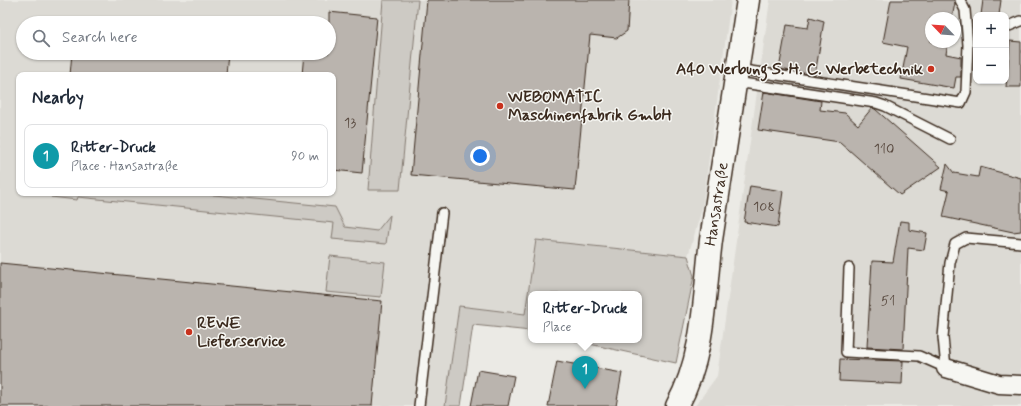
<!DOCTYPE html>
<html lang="en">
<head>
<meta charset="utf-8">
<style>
	body { margin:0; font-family:Mynerve,sans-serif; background:#f6f6f7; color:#1f2937 }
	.controls { position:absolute; right:12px; top:12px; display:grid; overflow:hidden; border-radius:8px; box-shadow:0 1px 3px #0004 }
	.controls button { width:36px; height:36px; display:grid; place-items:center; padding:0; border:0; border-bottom:1px solid #e0e1e3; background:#fff; color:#1f2937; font:20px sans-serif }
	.compass { position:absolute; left:925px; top:12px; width:36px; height:36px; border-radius:50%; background:#fff; box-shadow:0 1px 3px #0004; rotate:295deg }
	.you { position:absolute; left:480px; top:156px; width:14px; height:14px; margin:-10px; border:3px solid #fff; border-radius:50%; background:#1a73e8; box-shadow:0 0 0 6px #1a73e833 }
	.badge { display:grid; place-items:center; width:26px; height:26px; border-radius:50%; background:#0f766e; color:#fff; font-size:13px; font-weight:700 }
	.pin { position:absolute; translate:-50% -33px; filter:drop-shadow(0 1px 2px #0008) }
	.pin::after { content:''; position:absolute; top:21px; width:14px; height:12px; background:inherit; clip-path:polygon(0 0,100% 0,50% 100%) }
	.popup { position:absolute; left:528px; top:291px; width:114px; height:52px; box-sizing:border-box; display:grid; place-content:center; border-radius:8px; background:#fff; filter:drop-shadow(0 1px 3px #0005); font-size:13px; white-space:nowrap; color:#747a83 }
	.popup b { font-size:15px; color:#1f2937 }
	.popup::after { content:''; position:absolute; left:50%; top:100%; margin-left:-8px; border:8px solid transparent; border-top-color:#fff }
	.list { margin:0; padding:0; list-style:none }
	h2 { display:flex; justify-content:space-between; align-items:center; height:52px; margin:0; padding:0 16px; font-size:17px }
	h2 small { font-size:13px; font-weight:400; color:#747a83 }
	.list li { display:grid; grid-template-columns:26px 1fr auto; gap:12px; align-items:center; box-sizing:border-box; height:64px; margin:0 8px 8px; padding:0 8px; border:1px solid #e0e1e3; border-radius:8px }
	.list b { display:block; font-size:15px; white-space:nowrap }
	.list p { margin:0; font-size:13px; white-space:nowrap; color:#747a83 }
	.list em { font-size:13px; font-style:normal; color:#747a83 }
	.icon { flex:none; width:22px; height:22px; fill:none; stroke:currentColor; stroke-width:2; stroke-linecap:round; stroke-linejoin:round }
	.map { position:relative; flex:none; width:1021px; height:406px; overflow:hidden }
	.search { position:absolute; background:#fff; box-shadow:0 1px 3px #0004; left:16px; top:16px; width:320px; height:44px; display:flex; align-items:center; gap:10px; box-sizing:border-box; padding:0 14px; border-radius:22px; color:#747a83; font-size:15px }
	.panel { position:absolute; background:#fff; box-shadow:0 1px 3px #0004; left:16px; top:72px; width:320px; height:124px; border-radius:8px }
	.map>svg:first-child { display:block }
	.built { fill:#dcdad4; fill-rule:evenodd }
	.green { fill:#cdcac4; stroke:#847a71 }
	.building { fill:#bab4ae; stroke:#3b2a1e }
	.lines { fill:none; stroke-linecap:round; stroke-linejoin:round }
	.lane-casing { stroke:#3b2a1e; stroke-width:12 }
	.street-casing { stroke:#3b2a1e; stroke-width:21 }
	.secondary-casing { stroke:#3b2a1e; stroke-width:25 }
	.lane { stroke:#f6f6f2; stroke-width:9 }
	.street { stroke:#f6f6f2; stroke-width:18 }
	.secondary { stroke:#f6f6f2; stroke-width:22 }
	.poi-dot { fill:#c8321e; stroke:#f6f6f2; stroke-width:1.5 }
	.labels { text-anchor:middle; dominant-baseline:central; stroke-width:3; stroke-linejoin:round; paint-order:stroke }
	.number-label { font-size:14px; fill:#5b4c42 }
	.poi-label { font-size:16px; font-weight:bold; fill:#3b2a1e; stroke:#f6f6f2; text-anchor:start }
	.street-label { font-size:16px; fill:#3b2a1e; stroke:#f6f6f2 }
</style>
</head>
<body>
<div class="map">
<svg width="1021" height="406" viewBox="0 0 1021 406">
	<rect width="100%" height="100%" fill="#ebeae5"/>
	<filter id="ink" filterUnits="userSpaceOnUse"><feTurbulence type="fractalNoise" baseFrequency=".025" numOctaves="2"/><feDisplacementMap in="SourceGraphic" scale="8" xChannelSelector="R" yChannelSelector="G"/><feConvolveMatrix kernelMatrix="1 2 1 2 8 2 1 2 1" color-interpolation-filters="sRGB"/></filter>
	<g filter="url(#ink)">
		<g class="built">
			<path d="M0 0H383L368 190H400L418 0H731L702 209 688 256 536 240 525 314 459 306 445 406H0ZM23 23H329V53H23ZM19 75H333V193H19Z"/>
			<path d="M770 0H1021V406H695L717 376ZM976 15H1006V81H976ZM931 18H955V42H931Z"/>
		</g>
		<g class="green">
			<path d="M383 0H418L400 190H368Z"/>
			<path d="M54 193H194L335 207 345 227 377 231 390 215 386 244 332 239 334 223 78 197 77 200 51 197Z"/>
			<path d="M536 240 688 256 694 276 676 363 571 340H639V294H531V331L473 325 461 406H445L459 306 525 314Z"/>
			<path d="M330 256 385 262 381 297 326 292Z"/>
		</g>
		<g class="building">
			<path d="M427 0H629L627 31 617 38 590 35 575 190 411 175Z"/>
			<path d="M891 0H954L955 3 952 18H931V42H948L946 54 961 57V77H956L954 88 901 79 907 47 883 42Z"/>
			<path d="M983 0H1001L999 15H981Z"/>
			<path d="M329 12 377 17 362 173 333 170V75H302L304 53H329Z"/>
			<path d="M810 17 824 21 815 75 779 69 787 25 808 28Z"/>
			<path d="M1010 41 1021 42V87H1006Z"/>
			<path d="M72 53H228L226 75H70Z"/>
			<path d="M764 92 821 101 820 110 845 113 858 125 872 108 875 109 941 167 900 195 840 142 758 130Z"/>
			<path d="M947 164 954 173 978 177 980 167 1021 178V231L1013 232 943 217 949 191 941 189Z"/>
			<path d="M750 186 783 191 778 227 744 222Z"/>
			<path d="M900 221 909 222V230L927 233 924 250 908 248 903 349 867 347 872 261 893 262Z"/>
			<path d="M0 263 382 301 372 406H0Z"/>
			<path d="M840 359 903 361 902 384 839 381Z"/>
			<path d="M557 361 622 373 616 406H548Z"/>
			<path d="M478 370 514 376 508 406H471Z"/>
		</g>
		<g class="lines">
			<defs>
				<g id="lane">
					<path d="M1009 26 1021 21"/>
					<path d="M737 69 961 103 966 92 968 45 965 10 960 0"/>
					<path d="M736 82 876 103 885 106 950 139"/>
					<path d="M849 268 846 352 919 356 946 368"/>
					<path d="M946 368 943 337 950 263 955 244 966 238 1021 243"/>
					<path d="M419 406 442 213"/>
				</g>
				<path id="street" d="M946 368 999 384 1021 385"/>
				<g id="secondary">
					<path id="s1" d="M677 406C705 356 704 295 711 240 723 160 736 80 748 0"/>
				</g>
			</defs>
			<use href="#lane" class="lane-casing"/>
			<use href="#street" class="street-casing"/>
			<use href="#secondary" class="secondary-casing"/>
			<use href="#lane" class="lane"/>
			<use href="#street" class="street"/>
			<use href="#secondary" class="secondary"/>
		</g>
	</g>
	<g class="poi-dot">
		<circle cx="931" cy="69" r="4"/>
		<circle cx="500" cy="106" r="4"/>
		<circle cx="189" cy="332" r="4"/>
	</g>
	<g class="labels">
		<g class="number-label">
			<text x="350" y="123">13</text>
			<text x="884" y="149">110</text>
			<text x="764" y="207">108</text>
			<text x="888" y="301">51</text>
		</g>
		<g class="poi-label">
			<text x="923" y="69" text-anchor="end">A40 Werbung S. H. C. Werbetechnik</text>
			<text x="508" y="97">WEBOMATIC<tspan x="508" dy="18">Maschinenfabrik GmbH</tspan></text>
			<text x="197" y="323">REWE<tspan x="197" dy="18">Lieferservice</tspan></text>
		</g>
		<g class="street-label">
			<text stroke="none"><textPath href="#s1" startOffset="207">Hansastraße</textPath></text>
		</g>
	</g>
</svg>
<div class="controls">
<button>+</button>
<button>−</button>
</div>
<svg class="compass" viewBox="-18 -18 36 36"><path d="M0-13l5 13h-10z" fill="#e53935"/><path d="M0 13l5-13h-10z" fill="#747a83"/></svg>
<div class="you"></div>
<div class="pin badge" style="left:585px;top:389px;background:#0f9aa8">1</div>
<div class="popup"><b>Ritter-Druck</b>Place</div>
<div class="search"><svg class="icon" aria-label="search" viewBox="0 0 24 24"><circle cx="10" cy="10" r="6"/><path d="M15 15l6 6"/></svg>Search here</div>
<section class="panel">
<h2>Nearby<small></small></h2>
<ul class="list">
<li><span class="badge" style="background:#0f9aa8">1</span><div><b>Ritter-Druck</b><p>Place · Hansastraße</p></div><em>90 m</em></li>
</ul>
</section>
</div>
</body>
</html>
